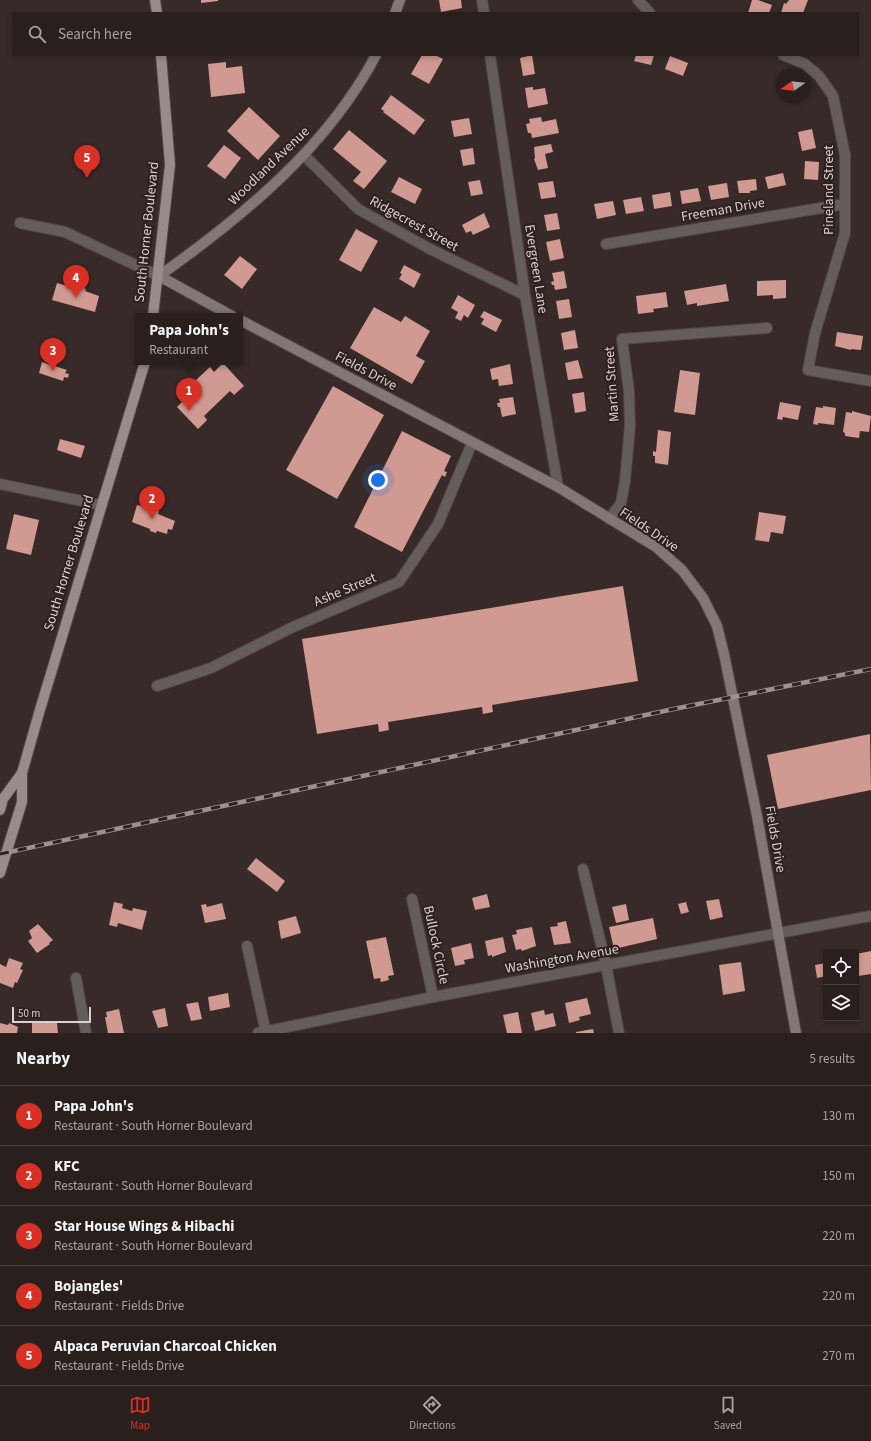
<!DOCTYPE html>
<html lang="en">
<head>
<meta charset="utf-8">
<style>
	body { margin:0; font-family:"Source Sans 3",sans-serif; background:#312827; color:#f1f3f6 }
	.controls { position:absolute; right:12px; bottom:12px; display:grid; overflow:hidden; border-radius:0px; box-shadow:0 2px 6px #0003 }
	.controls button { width:36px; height:36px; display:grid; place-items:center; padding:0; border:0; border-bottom:1px solid #453e3c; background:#29201e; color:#f1f3f6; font:20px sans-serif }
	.compass { position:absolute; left:775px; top:68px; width:36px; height:36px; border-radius:50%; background:#29201e; box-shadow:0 2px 6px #0003; rotate:256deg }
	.scale { position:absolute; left:12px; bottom:10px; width:79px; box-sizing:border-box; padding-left:4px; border:2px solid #dad1d0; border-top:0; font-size:11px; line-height:14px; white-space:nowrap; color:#dad1d0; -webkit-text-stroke:3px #2d201e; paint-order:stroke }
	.you { position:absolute; left:378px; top:480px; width:14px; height:14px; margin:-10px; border:3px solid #fff; border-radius:50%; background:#1a73e8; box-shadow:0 0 0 6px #1a73e833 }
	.badge { display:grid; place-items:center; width:26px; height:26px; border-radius:50%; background:#d93025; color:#fff; font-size:13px; font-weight:700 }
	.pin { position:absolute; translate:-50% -33px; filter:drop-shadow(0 1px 2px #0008) }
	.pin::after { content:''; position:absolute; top:21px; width:14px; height:12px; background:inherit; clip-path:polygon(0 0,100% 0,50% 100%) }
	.popup { position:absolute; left:135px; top:313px; width:108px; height:52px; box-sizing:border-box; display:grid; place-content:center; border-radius:0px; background:#29201e; filter:drop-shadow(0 1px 3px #0005); font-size:13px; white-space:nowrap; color:#a5a3a4 }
	.popup b { font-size:15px; color:#f1f3f6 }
	.popup::after { content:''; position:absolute; left:50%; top:100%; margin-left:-8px; border:8px solid transparent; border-top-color:#29201e }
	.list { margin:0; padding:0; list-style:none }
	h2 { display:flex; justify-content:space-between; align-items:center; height:52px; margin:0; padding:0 16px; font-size:17px }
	h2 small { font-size:13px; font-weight:400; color:#a5a3a4 }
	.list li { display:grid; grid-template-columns:26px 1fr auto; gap:12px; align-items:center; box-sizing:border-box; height:60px; padding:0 16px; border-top:1px solid #453e3c }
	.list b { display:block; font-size:15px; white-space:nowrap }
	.list p { margin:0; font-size:13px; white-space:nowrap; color:#a5a3a4 }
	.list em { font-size:13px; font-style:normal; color:#a5a3a4 }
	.icon { flex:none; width:22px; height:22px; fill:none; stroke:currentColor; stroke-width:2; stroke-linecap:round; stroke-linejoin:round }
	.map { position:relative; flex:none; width:871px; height:1033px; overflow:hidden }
	.search { position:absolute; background:#29201e; box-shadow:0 2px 6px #0003; left:12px; right:12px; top:12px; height:44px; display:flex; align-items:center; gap:10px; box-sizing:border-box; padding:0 14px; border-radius:0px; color:#a5a3a4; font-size:15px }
	.sheet { height:352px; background:#29201e }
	nav { display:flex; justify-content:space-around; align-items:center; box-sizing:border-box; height:56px; border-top:1px solid #453e3c; background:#29201e; font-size:11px; color:#a5a3a4 }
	nav a { display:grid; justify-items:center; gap:2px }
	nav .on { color:#d93025 }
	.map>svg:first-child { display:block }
	.building { fill:#d09991 }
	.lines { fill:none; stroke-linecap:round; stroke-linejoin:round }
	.street-casing { stroke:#514543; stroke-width:12 }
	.secondary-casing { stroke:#514543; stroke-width:12 }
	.primary-casing { stroke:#514543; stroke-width:12 }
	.street { stroke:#645d5c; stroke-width:10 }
	.secondary { stroke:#827775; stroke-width:10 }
	.primary { stroke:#998b89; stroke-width:10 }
	.rail-casing { stroke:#9c9190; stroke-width:4.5 }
	.rail { stroke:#2d201e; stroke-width:3; stroke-dasharray:9; stroke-linecap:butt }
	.labels { text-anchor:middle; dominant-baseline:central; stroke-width:4; stroke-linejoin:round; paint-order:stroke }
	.street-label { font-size:14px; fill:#dad1d0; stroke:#2d201e }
</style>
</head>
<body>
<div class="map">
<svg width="871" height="1033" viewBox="0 0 871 1033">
	<rect width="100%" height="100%" fill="#372a28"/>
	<g class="building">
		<path d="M201 0H218V1L201 3Z"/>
		<path d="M439 0H461L462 8 441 12Z"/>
		<path d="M752 0H758L772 5 769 13H748Z"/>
		<path d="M789 0H808L803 13H781L784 3 786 4Z"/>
		<path d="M422 55H435L443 59 429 84 411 74Z"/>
		<path d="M532 55 535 74 523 76 520 58Z"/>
		<path d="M636 55H654L651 65 634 61Z"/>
		<path d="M670 56 688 63 683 76 665 69Z"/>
		<path d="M226 62V68L242 66 245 93 211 97 208 64Z"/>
		<path d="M533 87V90L545 88 548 104 528 108 525 88Z"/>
		<path d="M391 95 425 120 414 135 383 112 384 111 381 109Z"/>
		<path d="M249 107 280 136 258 160 227 131Z"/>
		<path d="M541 117 542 122 556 119 559 133 532 138 531 133H528L526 124 530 123 529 119Z"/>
		<path d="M469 118 472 134 454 137 451 121Z"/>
		<path d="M812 129 816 148 802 151 798 132Z"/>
		<path d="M349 130 387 161 364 189 353 181 361 172 333 149Z"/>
		<path d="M551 144 553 152 545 154 548 168 538 170 534 159 535 158 534 147Z"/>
		<path d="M224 145 241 158 225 179 207 166Z"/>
		<path d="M473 148 475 164 463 166 460 150Z"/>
		<path d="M805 161 819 162 818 180 804 179Z"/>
		<path d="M783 173 786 185 768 189 765 177Z"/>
		<path d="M399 177 422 189 415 204 391 192Z"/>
		<path d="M756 179 757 190 750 191V193H739L737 181Z"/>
		<path d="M480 180 483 194 471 196 468 182Z"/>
		<path d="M553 181 556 197 541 199 538 183Z"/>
		<path d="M727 183 729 197 711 200 708 186Z"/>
		<path d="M698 188 701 201 682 204 680 191Z"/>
		<path d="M670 192 672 206 654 209 652 195Z"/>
		<path d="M641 197 644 211 626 214 623 200Z"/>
		<path d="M613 201 616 215 597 219 594 204Z"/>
		<path d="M484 213 490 227 473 235 471 231 466 233 462 225Z"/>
		<path d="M557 213 560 229 547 231 544 215Z"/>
		<path d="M356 229 378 241 361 272 339 260Z"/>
		<path d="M560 239 564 258 550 261 546 242Z"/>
		<path d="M240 256 257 269 242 289 224 275Z"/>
		<path d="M404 265 421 274 414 288 399 279 402 274 400 273Z"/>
		<path d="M564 271 567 288 555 290 554 285H552L551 282 554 281 552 273Z"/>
		<path d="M786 280V298L773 299V295L757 296V281Z"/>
		<path d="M57 283 78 289 79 286 86 289 85 291 99 296 95 312 52 300Z"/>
		<path d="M726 284 729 301 697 306V303L687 305 684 291Z"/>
		<path d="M666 292 668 307 653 309 654 312 638 314 636 296Z"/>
		<path d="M458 295 475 305 468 318 464 315 461 321 455 318 458 312 451 308Z"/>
		<path d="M569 299 572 317 559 319 556 301Z"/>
		<path d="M374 307 401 322 405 316 430 331 416 356 425 361 412 384 350 348Z"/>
		<path d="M484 311 502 320 496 332 481 324 484 319 480 317Z"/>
		<path d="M575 330 578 348 564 350 561 333Z"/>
		<path d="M837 332 863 336 861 350 851 349V350L835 346Z"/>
		<path d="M578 360 583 378 568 380 565 363Z"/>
		<path d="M42 362 67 370 65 373 69 374 68 378 64 377 63 381 39 373Z"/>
		<path d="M223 363 244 386 234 395 230 391 204 416 207 420 198 429 177 407 185 399 181 394 210 367 214 372Z"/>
		<path d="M510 364 513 384 499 386 498 379 492 380 490 369Z"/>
		<path d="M680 370 700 373 695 415 674 412Z"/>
		<path d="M333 386 384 415 337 499 286 470Z"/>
		<path d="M584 392 586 411 575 413 572 394Z"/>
		<path d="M513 397 516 414 502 417 500 407H498L497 403H500L499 399Z"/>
		<path d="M780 402 801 406 798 420 783 417 782 420 777 419Z"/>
		<path d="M823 406 836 408 834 425 818 423V425L813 424 816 407 823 408Z"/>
		<path d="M852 411 871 416 869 432 860 431 859 438 845 436V433L843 432 846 412 852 413Z"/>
		<path d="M658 430 671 432 668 465 655 463V456H653V451L656 452Z"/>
		<path d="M402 431 451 456 444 471 447 472 445 477 442 475 402 552 354 527Z"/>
		<path d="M60 439 85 446 81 458 57 450Z"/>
		<path d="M137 505 159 510 158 514 175 521 172 530 168 529 167 534 157 531 156 533 150 531V529L132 522Z"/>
		<path d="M759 512 786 516 783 534 771 532 769 542 755 540Z"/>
		<path d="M14 514 39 520 31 555 6 549Z"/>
		<path d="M623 586 638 681 492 705 493 712 483 714 482 707 388 722 389 730 379 732 378 724 317 734 302 639Z"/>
		<path d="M870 734 871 790 778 809 767 755Z"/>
		<path d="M256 858 285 881 277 892 247 869Z"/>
		<path d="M487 894 490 907 475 910 472 898Z"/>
		<path d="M719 899 723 917 710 920 706 901Z"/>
		<path d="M114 902 123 904 122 908 132 911 133 908 147 911 142 930 118 923 117 927 109 925Z"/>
		<path d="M686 902 689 912 681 914 678 904Z"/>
		<path d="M222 903 226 919 205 923 201 905 206 904 207 907Z"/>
		<path d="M626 904 629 920 616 923 612 907Z"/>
		<path d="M296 916 301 933 281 939 278 921Z"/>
		<path d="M653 918 657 939 614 949 609 927Z"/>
		<path d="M566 921 571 943 554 945 550 927 558 926 557 923Z"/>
		<path d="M38 924 53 940 49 943 50 944 37 953 28 941 32 938 29 931Z"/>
		<path d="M532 927 536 946 522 951 521 949 516 950 512 935 517 934 516 930Z"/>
		<path d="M386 937 394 975 388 976 389 980 381 982 380 978 374 979 366 941Z"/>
		<path d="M503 937 506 952 492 957V955L488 956 485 941Z"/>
		<path d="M471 943 474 958 464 960 465 964 455 966 451 948Z"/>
		<path d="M871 951V974L858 976 856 954Z"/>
		<path d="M9 958 23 963 20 969 23 970 17 983 15 982 13 988 0 983V964L6 967Z"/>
		<path d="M741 962 745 991 723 995 719 965Z"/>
		<path d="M826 963V976L817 978 815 965Z"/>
		<path d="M228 993 230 1007 210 1011 208 997Z"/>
		<path d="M587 998 591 1014 579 1017 580 1020 569 1023 565 1003Z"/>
		<path d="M198 1002 202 1019 191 1021 186 1004Z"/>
		<path d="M165 1008 168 1026 158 1028 152 1011Z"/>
		<path d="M119 1009 124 1033H108L105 1017H107L106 1012Z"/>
		<path d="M544 1010 545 1015 553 1013 556 1026 535 1031 531 1013Z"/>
		<path d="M518 1012 522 1033H507L503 1015Z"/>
		<path d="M48 1021 57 1023 58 1033H32V1022H48Z"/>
		<path d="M0 1023 8 1025 9 1023 18 1027 17 1033H0Z"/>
		<path d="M593 1029 594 1033H576V1032Z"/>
	</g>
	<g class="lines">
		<defs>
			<g id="street">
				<path d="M482 0 484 13"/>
				<path d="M638 0 650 13"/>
				<path d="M490 55 525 295 558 487"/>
				<path d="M783 55 805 64 819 76 833 96 845 155V233L815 333 808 370 871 381"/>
				<path d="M304 155 358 209 430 249 525 295"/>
				<path d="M20 223 65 232 159 276"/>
				<path d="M606 244 845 204"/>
				<path d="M0 484 101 505"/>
				<path d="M609 519 621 503 625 481 630 426 629 391 622 339 767 328"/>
				<path d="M157 686 211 668 293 627 399 582 438 524 472 443"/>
				<path d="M583 869 606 965 619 1033"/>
				<path d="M412 899 433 997"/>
				<path d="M247 946 266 1033"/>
				<path d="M76 978 86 1033"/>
				<path d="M258 1033 433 997 871 916"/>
			</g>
			<g id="secondary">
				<path d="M395 13 400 0"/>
				<path d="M232 316 159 276C243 216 327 148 376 55"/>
				<path d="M240 320 558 487 656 547 682 570 703 598 717 626 724 654 757 816 796 1033"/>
			</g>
			<g id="primary">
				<path d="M155 0 157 13"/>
				<path d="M153 316 170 165 161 55"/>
				<path d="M0 810 3 799 22 773"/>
				<path d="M0 873 22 802V773L39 713 145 362"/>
			</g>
		</defs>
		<use href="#street" class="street-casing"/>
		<use href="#secondary" class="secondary-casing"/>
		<use href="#primary" class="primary-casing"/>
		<use href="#street" class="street"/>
		<use href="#secondary" class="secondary"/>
		<use href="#primary" class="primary"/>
		<defs>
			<path id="rail" d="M0 854 669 710 871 669"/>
		</defs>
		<use href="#rail" class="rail-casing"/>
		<use href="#rail" class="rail"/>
	</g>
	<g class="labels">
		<g class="street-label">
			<text transform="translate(269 166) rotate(-44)">Woodland Avenue</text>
			<text transform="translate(829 190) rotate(-90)">Pineland Street</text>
			<text transform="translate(723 210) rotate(-10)">Freeman Drive</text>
			<text transform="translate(414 224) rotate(29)">Ridgecrest Street</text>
			<text transform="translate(147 232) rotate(-84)">South Horner Boulevard</text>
			<text transform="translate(536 269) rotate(81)">Evergreen Lane</text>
			<text transform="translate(366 371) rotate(28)">Fields Drive</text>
			<text transform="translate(612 384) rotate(-94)">Martin Street</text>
			<text transform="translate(649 530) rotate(34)">Fields Drive</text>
			<text transform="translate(69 563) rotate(-73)">South Horner Boulevard</text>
			<text transform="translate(345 590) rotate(-23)">Ashe Street</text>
			<text transform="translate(775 839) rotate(80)">Fields Drive</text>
			<text transform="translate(436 945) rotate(78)">Bullock Circle</text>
			<text transform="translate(562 959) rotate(-10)">Washington Avenue</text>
		</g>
	</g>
</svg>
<div class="controls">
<button><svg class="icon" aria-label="locate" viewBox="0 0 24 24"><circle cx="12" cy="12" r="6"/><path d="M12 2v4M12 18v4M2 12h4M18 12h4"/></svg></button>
<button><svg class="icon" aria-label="layers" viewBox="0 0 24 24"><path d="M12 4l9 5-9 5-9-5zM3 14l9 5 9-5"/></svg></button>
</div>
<svg class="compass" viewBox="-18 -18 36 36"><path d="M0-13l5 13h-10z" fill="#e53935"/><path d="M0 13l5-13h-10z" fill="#a5a3a4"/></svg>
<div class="scale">50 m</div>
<div class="you"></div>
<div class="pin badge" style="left:189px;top:411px">1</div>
<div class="popup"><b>Papa John's</b>Restaurant</div>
<div class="pin badge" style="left:152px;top:519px">2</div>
<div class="pin badge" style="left:53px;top:371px">3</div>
<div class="pin badge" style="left:76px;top:298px">4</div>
<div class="pin badge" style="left:87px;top:178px">5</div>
<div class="search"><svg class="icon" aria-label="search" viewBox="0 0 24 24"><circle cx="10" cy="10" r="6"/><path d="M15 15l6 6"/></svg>Search here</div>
</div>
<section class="sheet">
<h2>Nearby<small>5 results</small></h2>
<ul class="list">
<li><span class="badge">1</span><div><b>Papa John's</b><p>Restaurant · South Horner Boulevard</p></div><em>130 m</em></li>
<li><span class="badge">2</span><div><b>KFC</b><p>Restaurant · South Horner Boulevard</p></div><em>150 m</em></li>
<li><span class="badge">3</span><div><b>Star House Wings &amp; Hibachi</b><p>Restaurant · South Horner Boulevard</p></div><em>220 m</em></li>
<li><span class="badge">4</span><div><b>Bojangles'</b><p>Restaurant · Fields Drive</p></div><em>220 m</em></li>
<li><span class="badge">5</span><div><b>Alpaca Peruvian Charcoal Chicken</b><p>Restaurant · Fields Drive</p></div><em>270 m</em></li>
</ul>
</section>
<nav>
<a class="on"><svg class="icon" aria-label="map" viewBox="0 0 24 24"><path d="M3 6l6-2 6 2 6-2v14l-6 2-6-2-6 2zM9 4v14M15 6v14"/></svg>Map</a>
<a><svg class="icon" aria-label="directions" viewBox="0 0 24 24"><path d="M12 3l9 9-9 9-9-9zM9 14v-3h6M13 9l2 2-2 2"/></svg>Directions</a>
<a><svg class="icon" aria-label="saved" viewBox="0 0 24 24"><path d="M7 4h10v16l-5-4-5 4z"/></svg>Saved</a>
</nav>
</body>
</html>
